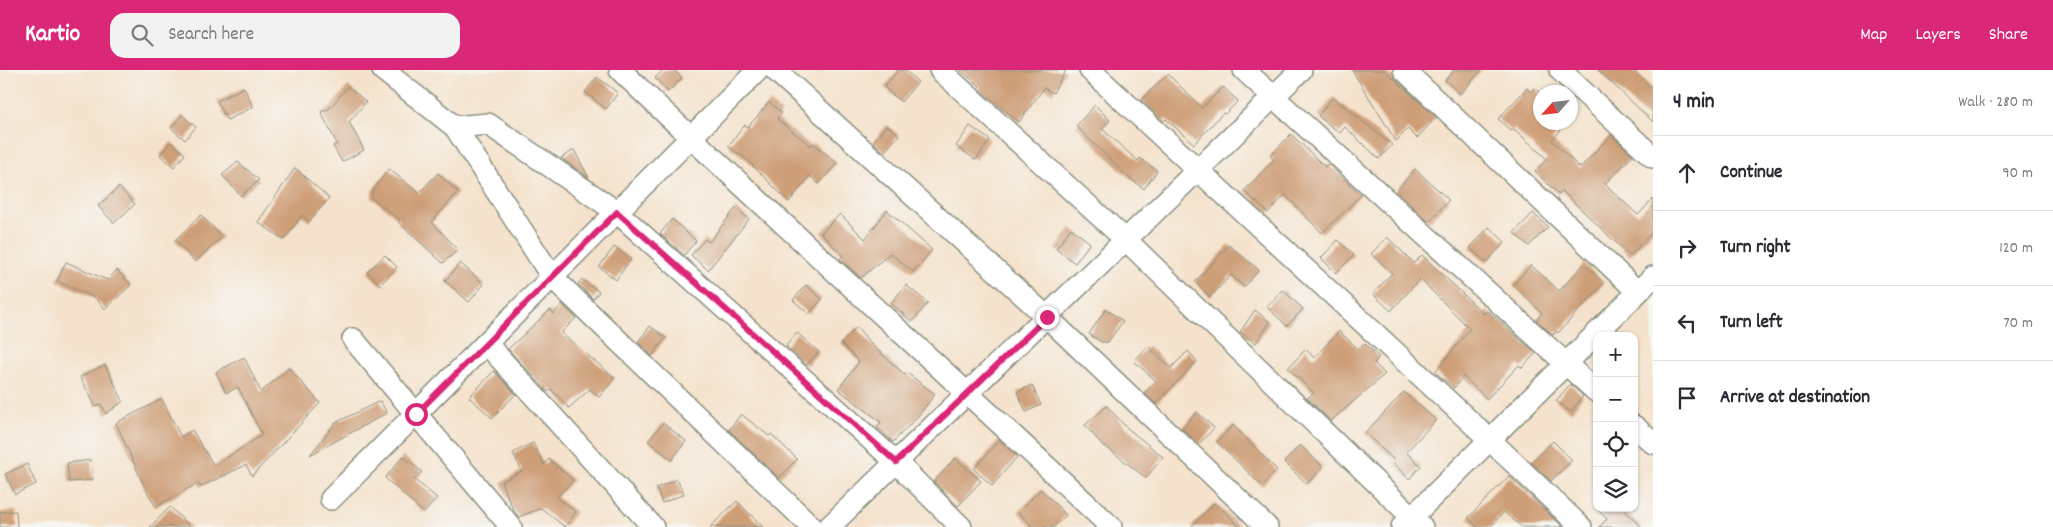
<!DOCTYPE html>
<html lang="en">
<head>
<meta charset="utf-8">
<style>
	body { margin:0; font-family:Dekko,sans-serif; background:#f2f2f3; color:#2b2b33 }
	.controls { position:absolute; right:15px; bottom:15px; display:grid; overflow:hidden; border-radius:10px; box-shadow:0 1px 4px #0004 }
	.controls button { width:45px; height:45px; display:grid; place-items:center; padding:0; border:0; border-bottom:1px solid #e1e1e2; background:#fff; color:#2b2b33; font:25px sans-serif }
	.compass { position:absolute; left:1533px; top:15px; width:45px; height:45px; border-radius:50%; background:#fff; box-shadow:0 1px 4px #0004; rotate:243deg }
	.stop { position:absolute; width:15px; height:15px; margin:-11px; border:4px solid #db2777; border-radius:50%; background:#fff }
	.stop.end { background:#db2777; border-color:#fff; box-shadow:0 1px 5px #0008 }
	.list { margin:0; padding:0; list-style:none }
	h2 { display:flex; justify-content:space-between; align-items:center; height:65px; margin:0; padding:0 20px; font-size:21px }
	h2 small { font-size:16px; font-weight:400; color:#7c7c81 }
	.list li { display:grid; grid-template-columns:32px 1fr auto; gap:15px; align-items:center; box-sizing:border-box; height:75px; padding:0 20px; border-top:1px solid #e1e1e2 }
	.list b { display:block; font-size:19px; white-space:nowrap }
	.list em { font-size:16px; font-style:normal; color:#7c7c81 }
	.icon { flex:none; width:28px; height:28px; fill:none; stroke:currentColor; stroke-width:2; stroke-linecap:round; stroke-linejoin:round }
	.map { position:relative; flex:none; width:1653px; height:457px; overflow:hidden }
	header { display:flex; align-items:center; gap:30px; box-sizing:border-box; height:70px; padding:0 25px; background:#db2777; color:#fff }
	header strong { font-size:24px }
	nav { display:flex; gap:28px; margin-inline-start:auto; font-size:18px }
	.search { width:350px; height:45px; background:#f2f2f3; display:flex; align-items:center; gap:12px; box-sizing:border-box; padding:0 18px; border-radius:15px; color:#7c7c81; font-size:19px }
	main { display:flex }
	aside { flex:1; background:#fff }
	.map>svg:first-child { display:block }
	.building { fill:#ce9e77 }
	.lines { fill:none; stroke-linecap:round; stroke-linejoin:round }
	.minor-casing { stroke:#8a9080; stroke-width:24 }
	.minor { stroke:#fff; stroke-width:21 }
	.route { stroke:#db2777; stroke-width:6 }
</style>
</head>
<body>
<header>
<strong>Kartio</strong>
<div class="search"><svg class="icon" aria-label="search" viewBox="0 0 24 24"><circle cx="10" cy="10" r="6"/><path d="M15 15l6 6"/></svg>Search here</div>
<nav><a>Map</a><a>Layers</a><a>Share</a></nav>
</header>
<main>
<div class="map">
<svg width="1653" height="457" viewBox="0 0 1653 457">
	<rect width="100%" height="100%" fill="#f6f6f2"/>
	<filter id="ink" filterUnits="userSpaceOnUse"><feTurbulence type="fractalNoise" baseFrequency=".02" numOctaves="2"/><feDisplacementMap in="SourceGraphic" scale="10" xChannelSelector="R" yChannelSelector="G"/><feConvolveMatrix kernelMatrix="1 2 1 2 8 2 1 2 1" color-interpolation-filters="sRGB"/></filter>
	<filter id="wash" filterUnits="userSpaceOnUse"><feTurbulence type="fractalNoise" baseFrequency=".0096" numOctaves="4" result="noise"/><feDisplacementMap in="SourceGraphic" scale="20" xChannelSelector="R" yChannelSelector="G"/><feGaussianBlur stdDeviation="1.12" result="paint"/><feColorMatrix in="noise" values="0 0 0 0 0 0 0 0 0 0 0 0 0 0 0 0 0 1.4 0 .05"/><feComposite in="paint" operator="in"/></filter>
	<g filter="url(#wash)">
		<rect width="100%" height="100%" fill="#f5e2cc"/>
		<g id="blocks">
			<g class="building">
				<path d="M663 0H674L682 8 668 22 655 8Z"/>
				<path d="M898 0H905L918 12 901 32 884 17Z"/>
				<path d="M960 0H1066L1053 23 1044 18 1019 52 978 18 980 16Z"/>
				<path d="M1352 0H1384L1436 47 1417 68 1408 59 1396 71Z"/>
				<path d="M1454 0H1482L1460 24 1445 10Z"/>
				<path d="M1598 0H1633L1653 19V52Z"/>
				<path d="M1168 4 1202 38 1223 17 1238 31 1225 44 1223 43 1194 74 1166 49 1164 51 1141 30Z"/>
				<path d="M597 7 618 23 606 39 585 22Z"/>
				<path d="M348 16 366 32 349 52 364 80 342 92 333 76 337 74 321 42 330 38Z"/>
				<path d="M244 17 253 37 227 50 217 31Z"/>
				<path d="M1527 18 1531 22 1535 18 1540 23V52H1568L1552 70 1580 98 1611 65 1633 85 1605 114 1638 145 1653 129V161L1630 186 1562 121 1559 125 1535 101 1547 89 1514 59 1511 61 1498 49Z"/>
				<path d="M1333 27 1392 75 1379 89 1345 57 1340 63 1318 46Z"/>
				<path d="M769 32 782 43 777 49 811 76 813 73 837 93 819 114 810 106 789 132 745 88 728 76 745 55 748 57Z"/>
				<path d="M1095 35 1110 50 1102 59 1138 91 1140 88 1157 101 1144 119 1127 106 1076 56Z"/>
				<path d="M182 45 196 57 185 70 171 58Z"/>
				<path d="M887 55 899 65 884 82 873 72Z"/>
				<path d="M970 56 990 70 976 90 956 76Z"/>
				<path d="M1291 64 1325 97 1328 94 1361 125 1322 163 1285 125 1268 143 1244 121 1274 90 1270 86Z"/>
				<path d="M171 72 185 84 174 97 160 85Z"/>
				<path d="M574 80 589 108 561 88Z"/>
				<path d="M238 92 259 110 241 126 222 105Z"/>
				<path d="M295 98 329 128 309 152 302 145 284 170 258 152Z"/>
				<path d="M389 99 419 123 438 103 458 122 432 152 458 180 443 193 398 152 400 150 372 128V121Z"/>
				<path d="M1415 99 1449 130 1429 152 1396 121Z"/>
				<path d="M119 117 135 134 114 153 98 136Z"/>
				<path d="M736 138 749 149 708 200 691 185 705 169 709 172Z"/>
				<path d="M887 140 932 180 913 202 890 183 861 208 840 189 843 186 821 163 840 144 865 169Z"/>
				<path d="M1533 143 1548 157 1529 176 1514 163Z"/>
				<path d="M201 145 222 167 195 192 175 170Z"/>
				<path d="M672 149 696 171 684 185 660 164Z"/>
				<path d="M1489 157 1505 172 1486 193 1470 178Z"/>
				<path d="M1071 158 1090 173 1075 193 1056 179Z"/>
				<path d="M1387 167 1414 193 1422 185 1484 244 1487 241 1536 283 1522 298 1519 295 1487 329 1463 306 1454 318 1435 302 1470 259 1420 209 1391 241 1373 224 1392 203 1371 184Z"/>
				<path d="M1338 170 1354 185 1336 203 1321 188Z"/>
				<path d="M1229 175 1259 200 1244 217 1231 205 1210 227 1195 212Z"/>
				<path d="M614 177 631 189 616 210 599 197Z"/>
				<path d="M385 185 397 197 380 215 367 202Z"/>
				<path d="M66 192 107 210 117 200 131 215 105 239 95 228 57 211Z"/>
				<path d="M460 193 484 214 469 232 445 211Z"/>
				<path d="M1584 194 1604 213 1558 263 1556 261 1553 265 1536 250 1542 243 1513 215 1531 195 1559 221Z"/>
				<path d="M582 209 599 222 593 229 578 214Z"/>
				<path d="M806 215 822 229 809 244 793 230Z"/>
				<path d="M906 215 928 233 912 252 891 233Z"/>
				<path d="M1283 220 1303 239 1287 256 1267 237Z"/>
				<path d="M562 234 576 248 561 263 615 308 599 327 590 319 569 338 551 319 548 322 508 279 550 240 554 244Z"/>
				<path d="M1106 239 1123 251 1108 272H1101L1089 264Z"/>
				<path d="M1255 240 1270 252 1256 273 1240 262Z"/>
				<path d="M650 256 666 268 652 286 638 272Z"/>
				<path d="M857 257 871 274 905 305 907 303 935 324 919 345 893 372 877 357 881 352 838 319 859 292 841 273Z"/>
				<path d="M1339 261 1358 279 1364 273 1379 287 1374 293 1385 304 1331 351 1307 328 1314 323 1288 298 1306 279 1314 288Z"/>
				<path d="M797 263 819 282 807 295 786 276Z"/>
				<path d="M1148 276 1171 298 1188 281 1197 291 1156 334 1144 323 1156 311 1134 291Z"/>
				<path d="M244 287 261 322 289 298 320 333 252 406 246 395 200 417 198 413 156 437 145 418 116 353 162 329 181 367 192 360 214 396 262 365 238 317 226 323 216 302Z"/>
				<path d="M105 295 123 331 106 344 101 334 96 337 80 307Z"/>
				<path d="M494 301 516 324 492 348 469 327Z"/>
				<path d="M1570 314 1583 326 1571 342 1556 331Z"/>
				<path d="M1032 315 1041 335 1026 342 1017 322Z"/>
				<path d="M1404 322 1436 350 1406 382 1421 396 1409 409 1393 393 1395 391 1365 363Z"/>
				<path d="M380 331 387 343 310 385 335 353Z"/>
				<path d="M1107 336 1126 357 1163 387 1146 408 1105 376 1104 377 1085 355Z"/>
				<path d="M1197 342 1214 358 1199 374 1182 358Z"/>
				<path d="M741 344 769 366 771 364 797 389 779 408 729 360Z"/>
				<path d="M663 353 686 371 672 390 648 371Z"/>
				<path d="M1233 355 1277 400 1262 416 1217 372Z"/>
				<path d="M999 370 1017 387 992 416 974 399Z"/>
				<path d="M1553 371 1572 390 1551 411 1531 392Z"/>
				<path d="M533 373 544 395 549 389 573 410 557 427 576 442 565 457 541 438 519 447 514 441 501 412 522 401 513 383Z"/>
				<path d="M1300 375 1323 397 1307 414 1284 392Z"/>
				<path d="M403 386 422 402 415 410 437 428 424 443 385 408Z"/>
				<path d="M955 388 981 411 958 436 934 412Z"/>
				<path d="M91 390 93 410 69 412 67 393Z"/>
				<path d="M27 394 36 414 15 424 5 404Z"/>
				<path d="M1509 406 1532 428 1563 457H1522L1504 442 1490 457H1477L1468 448Z"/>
				<path d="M677 409 684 424 662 433 656 418Z"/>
				<path d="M1041 419 1066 445 1054 457H1033L1018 442Z"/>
				<path d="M737 431 763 457H710Z"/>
				<path d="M1214 433 1228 445 1240 457H1191Z"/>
				<path d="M170 437 191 457H150Z"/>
				<path d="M1596 438H1622L1642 457H1599L1607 449Z"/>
				<path d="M16 441 17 457H0V442Z"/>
			</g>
		</g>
	</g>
	<g filter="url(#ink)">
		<use href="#blocks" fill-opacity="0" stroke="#8a9080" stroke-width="1"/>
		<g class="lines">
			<defs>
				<g id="minor">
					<path d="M383 0 455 57 552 207 812 457"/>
					<path d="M620 0C781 155 948 303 1111 457"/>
					<path d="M775 0 1047 247 1267 457"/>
					<path d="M940 0 1126 170 1422 457"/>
					<path d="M1090 0 1489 369 1581 457"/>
					<path d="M1244 0 1597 322"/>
					<path d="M1404 0 1638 222"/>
					<path d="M1560 0 1653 87"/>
					<path d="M455 57 488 54 617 142 896 392 961 457"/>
					<path d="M353 269 511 457"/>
					<path d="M486 273 653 457"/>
					<path d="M1634 356 1653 373"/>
					<path d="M331 429 758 0"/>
					<path d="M829 457 1301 0"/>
					<path d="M1402 457 1653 207"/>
				</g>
			</defs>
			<use href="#minor" class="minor-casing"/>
			<use href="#minor" class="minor"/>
		</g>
	</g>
	<g class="lines" filter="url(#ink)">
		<path class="route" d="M416 344 617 142 896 392 1047 247"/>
	</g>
</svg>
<div class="controls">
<button>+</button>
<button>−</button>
<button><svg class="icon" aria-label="locate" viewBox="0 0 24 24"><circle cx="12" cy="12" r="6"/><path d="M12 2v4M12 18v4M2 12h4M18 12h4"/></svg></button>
<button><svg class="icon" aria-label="layers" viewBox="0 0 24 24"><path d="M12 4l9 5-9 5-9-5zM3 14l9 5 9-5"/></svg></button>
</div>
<svg class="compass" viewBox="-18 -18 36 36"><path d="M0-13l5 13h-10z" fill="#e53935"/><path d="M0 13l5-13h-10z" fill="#7c7c81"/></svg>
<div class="stop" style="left:416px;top:344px"></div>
<div class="stop end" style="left:1047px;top:247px"></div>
</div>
<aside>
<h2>4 min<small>Walk · 280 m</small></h2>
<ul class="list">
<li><svg class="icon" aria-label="ahead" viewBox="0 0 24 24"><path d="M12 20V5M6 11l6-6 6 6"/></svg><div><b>Continue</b></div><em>90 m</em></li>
<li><svg class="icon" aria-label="right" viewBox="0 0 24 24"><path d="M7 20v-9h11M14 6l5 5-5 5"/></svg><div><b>Turn right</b></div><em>120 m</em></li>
<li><svg class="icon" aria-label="left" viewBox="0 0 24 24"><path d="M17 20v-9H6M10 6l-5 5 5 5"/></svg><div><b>Turn left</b></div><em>70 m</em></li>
<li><svg class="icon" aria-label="arrive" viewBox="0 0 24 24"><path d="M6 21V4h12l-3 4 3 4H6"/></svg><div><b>Arrive at destination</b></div></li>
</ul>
</aside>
</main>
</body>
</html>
